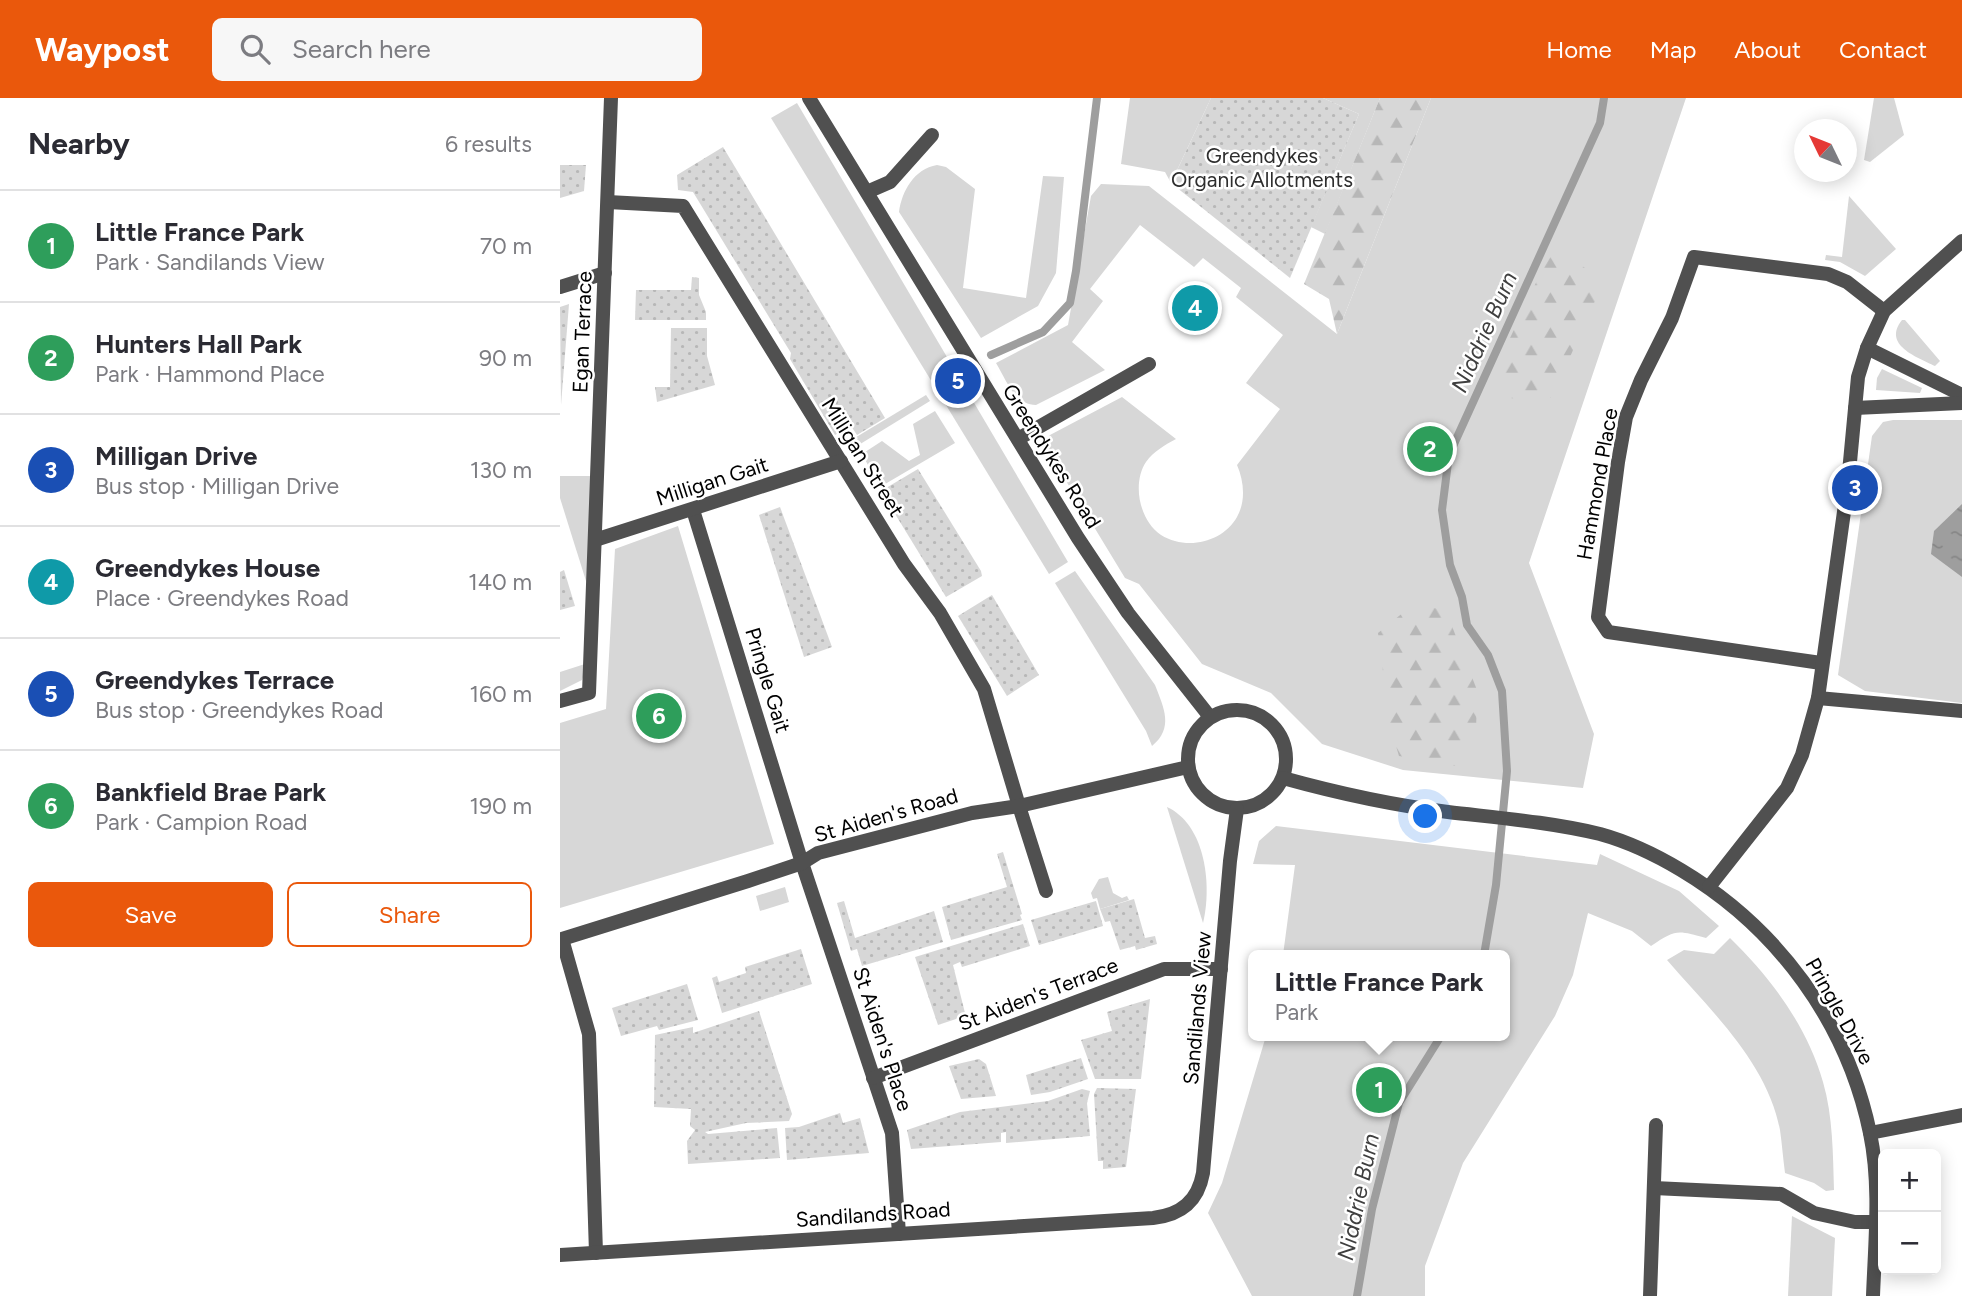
<!DOCTYPE html>
<html lang="en">
<head>
<meta charset="utf-8">
<style>
	body { margin:0; font-family:Figtree,sans-serif; background:#f7f7f7; color:#2b2b33 }
	.controls { position:absolute; right:21px; bottom:21px; display:grid; overflow:hidden; border-radius:10px; box-shadow:0 4px 18px #0003 }
	.controls button { width:63px; height:63px; display:grid; place-items:center; padding:0; border:0; border-bottom:2px solid #e1e1e2; background:#fff; color:#2b2b33; font:35px sans-serif }
	.compass { position:absolute; left:1234px; top:21px; width:63px; height:63px; border-radius:50%; background:#fff; box-shadow:0 4px 18px #0003; rotate:313deg }
	.you { position:absolute; left:866px; top:719px; width:24px; height:24px; margin:-18px; border:5px solid #fff; border-radius:50%; background:#1a73e8; box-shadow:0 0 0 10px #1a73e833 }
	.badge { display:grid; place-items:center; width:46px; height:46px; border-radius:50%; background:#ea580c; color:#fff; font-size:23px; font-weight:700 }
	.pin { position:absolute; translate:-50% -50%; border:4px solid #fff; box-shadow:0 2px 7px #0006 }
	.popup { position:absolute; left:688px; top:852px; width:262px; height:91px; box-sizing:border-box; display:grid; place-content:center; border-radius:10px; background:#fff; filter:drop-shadow(0 2px 5px #0005); font-size:23px; white-space:nowrap; color:#7c7c81 }
	.popup b { font-size:26px; color:#2b2b33 }
	.popup::after { content:''; position:absolute; left:50%; top:100%; margin-left:-14px; border:14px solid transparent; border-top-color:#fff }
	.list { margin:0; padding:0; list-style:none }
	h2 { display:flex; justify-content:space-between; align-items:center; height:91px; margin:0; padding:0 28px; font-size:30px }
	h2 small { font-size:23px; font-weight:400; color:#7c7c81 }
	.list li { display:grid; grid-template-columns:46px 1fr auto; gap:21px; align-items:center; box-sizing:border-box; height:112px; padding:0 28px; border-top:2px solid #e1e1e2 }
	.list b { display:block; font-size:26px; white-space:nowrap }
	.list p { margin:0; font-size:23px; white-space:nowrap; color:#7c7c81 }
	.list em { font-size:23px; font-style:normal; color:#7c7c81 }
	.actions { display:flex; gap:14px; padding:21px 28px }
	.actions a { flex:1; padding:16px 0; border:2px solid #ea580c; border-radius:10px; text-align:center; font-size:24px; color:#ea580c }
	.actions .main { background:#ea580c; color:#fff }
	.icon { flex:none; width:38px; height:38px; fill:none; stroke:currentColor; stroke-width:2; stroke-linecap:round; stroke-linejoin:round }
	.map { position:relative; flex:none; width:1402px; height:1198px; overflow:hidden }
	header { display:flex; align-items:center; gap:42px; box-sizing:border-box; height:98px; padding:0 35px; background:#ea580c; color:#fff }
	header strong { font-size:33px }
	nav { display:flex; gap:38px; margin-inline-start:auto; font-size:24px }
	.search { width:490px; height:63px; background:#f7f7f7; display:flex; align-items:center; gap:18px; box-sizing:border-box; padding:0 24px; border-radius:10px; color:#7c7c81; font-size:26px }
	main { display:flex }
	aside { flex:1; background:#fff }
	.map>svg:first-child { display:block }
	.green { fill:#d7d7d7 }
	.forest { fill:url(#forest-firs) }
	.garden { fill:url(#garden-dots) }
	.water { fill:url(#water-ripples) }
	.lines { fill:none; stroke-linecap:round; stroke-linejoin:round }
	.stream { stroke:#9e9e9e; stroke-width:8 }
	.service { stroke:#505050; stroke-width:14 }
	.minor { stroke:#505050; stroke-width:14 }
	.labels { text-anchor:middle; dominant-baseline:central; stroke-width:5; stroke-linejoin:round; paint-order:stroke }
	.park-label { font-size:21px; fill:#2e2e2e; stroke:#fff }
	.street-label { font-size:21px; fill:#000; stroke:#fff }
	.water-label { font-size:23px; font-style:italic; fill:#3f3f3f; stroke:#fff }
</style>
</head>
<body>
<header>
<strong>Waypost</strong>
<div class="search"><svg class="icon" aria-label="search" viewBox="0 0 24 24"><circle cx="10" cy="10" r="6"/><path d="M15 15l6 6"/></svg>Search here</div>
<nav><a>Home</a><a>Map</a><a>About</a><a>Contact</a></nav>
</header>
<main>
<aside>
<h2>Nearby<small>6 results</small></h2>
<ul class="list">
<li><span class="badge" style="background:#2e9e5b">1</span><div><b>Little France Park</b><p>Park · Sandilands View</p></div><em>70 m</em></li>
<li><span class="badge" style="background:#2e9e5b">2</span><div><b>Hunters Hall Park</b><p>Park · Hammond Place</p></div><em>90 m</em></li>
<li><span class="badge" style="background:#1a4fb4">3</span><div><b>Milligan Drive</b><p>Bus stop · Milligan Drive</p></div><em>130 m</em></li>
<li><span class="badge" style="background:#0f9aa8">4</span><div><b>Greendykes House</b><p>Place · Greendykes Road</p></div><em>140 m</em></li>
<li><span class="badge" style="background:#1a4fb4">5</span><div><b>Greendykes Terrace</b><p>Bus stop · Greendykes Road</p></div><em>160 m</em></li>
<li><span class="badge" style="background:#2e9e5b">6</span><div><b>Bankfield Brae Park</b><p>Park · Campion Road</p></div><em>190 m</em></li>
</ul>
<div class="actions"><a class="main">Save</a><a>Share</a></div>
</aside>
<div class="map">
<svg width="1402" height="1198" viewBox="0 0 1402 1198">
	<defs>
		<pattern id="forest-firs" width="22" height="20" patternUnits="userSpaceOnUse" patternTransform="scale(1.75)"><rect width="22" height="20" fill="#d7d7d7"/><path d="M5 1l3.5 6h-7zM16 11l3.5 6h-7z" fill="#b7b7b7"/></pattern>
		<pattern id="garden-dots" width="8" height="8" patternUnits="userSpaceOnUse" patternTransform="scale(1.75)"><rect width="8" height="8" fill="#d7d7d7"/><path d="M2 2h.1M6 6h.1" fill="none" stroke="#b7b7b7" stroke-width="1.8" stroke-linecap="round"/></pattern>
		<pattern id="water-ripples" width="26" height="14" patternUnits="userSpaceOnUse" patternTransform="scale(1.75)"><rect width="26" height="14" fill="#9e9e9e"/><path d="M2 4q2-2 4 0t4 0M15 11q2-2 4 0t4 0" fill="none" stroke="#868686"/></pattern>
	</defs>
	<rect width="100%" height="100%" fill="#fff"/>
	<g class="green">
		<path d="M570 0H651L611 85 605 74 561 66Z"/>
		<path d="M763 0H820L765 136 751 129 799 16Z"/>
		<path d="M871 0H1126L969 465 1034 636 1023 690 843 672 762 646 711 595 642 566 579 486 565 480 483 345 490 337 562 299 616 341C605 347 594 353 586 364 572 385 579 422 601 437 627 453 663 444 677 419 686 403 684 383 677 367L720 311 686 285 723 237 676 199 681 190 643 160 634 169 580 127 530 191 543 203 512 244 545 272 476 307C454 307 446 281 436 265L508 227 531 98 541 86 589 88 777 236Z"/>
		<path d="M1314 0H1334L1344 37 1310 64 1304 62Z"/>
		<path d="M237 5 508 464 489 476 211 20Z"/>
		<path d="M377 67 386 69 415 91 403 190 466 200 483 78 504 79 496 175 478 208 421 240 339 114C342 93 354 71 377 67Z"/>
		<path d="M1289 98 1336 151 1305 178 1280 164 1265 162 1266 157 1282 159Z"/>
		<path d="M1342 222H1345L1380 263 1375 268C1357 259 1322 247 1342 222Z"/>
		<path d="M1322 271 1362 290 1360 295 1316 292 1317 280Z"/>
		<path d="M366 297 370 303 297 348 293 341Z"/>
		<path d="M375 313 395 345 320 389 302 356 322 343 349 363 360 357 353 326Z"/>
		<path d="M1333 322H1402V605L1305 593 1278 577 1312 338 1323 324Z"/>
		<path d="M0 378H33L30 487 26 483 0 400Z"/>
		<path d="M118 428 214 746 0 810V625L46 611 55 451Z"/>
		<path d="M515 473 595 587C604 610 614 630 592 648L586 633 495 485Z"/>
		<path d="M28 565 22 582 0 593V574Z"/>
		<path d="M607 709C646 727 652 788 643 825Z"/>
		<path d="M716 728 1037 767 1040 756 1119 793 1159 828 1146 840C1117 832 1116 831 1091 848L1072 833 1028 815 1013 877 995 918 903 1065 865 1168V1198H692L648 1115 662 1085 706 938H945V857H723L735 767 693 766 699 743Z"/>
		<path d="M548 779 553 795 562 800 567 798 569 802 540 811 537 800 533 801 531 795 539 781Z"/>
		<path d="M225 789 229 804 200 813 196 798Z"/>
		<path d="M1170 840C1211 880 1247 928 1263 984 1273 1018 1273 1057 1274 1092L1266 1093 1254 1085 1225 1075C1223 1060 1222 1046 1220 1032 1207 964 1150 912 1107 862L1124 852 1154 856Z"/>
		<path d="M1232 1118 1275 1140 1272 1198H1228Z"/>
	</g>
	<g class="forest">
		<path d="M820 0H871L777 236 769 201 744 186Z"/>
		<path d="M989 157 1012 158 1028 173 1040 192 992 299 974 305 946 299 935 272Z"/>
		<path d="M855 505 886 513 917 592 916 635 895 668 839 658 830 628 818 535Z"/>
	</g>
	<g class="garden">
		<path d="M651 0H763L799 16 730 180 611 85Z"/>
		<path d="M163 49 325 320 297 337 291 328 275 337 230 261 231 255 223 242 133 94 118 92 117 77Z"/>
		<path d="M0 67H26L24 93 0 100Z"/>
		<path d="M132 179 139 180V197L146 214V222H75L76 192H131Z"/>
		<path d="M9 206 1 307 0 209Z"/>
		<path d="M111 230H147V258L155 287 97 304 95 289H110Z"/>
		<path d="M358 371 421 473 422 478 386 499 321 393Z"/>
		<path d="M220 409 272 549 244 559 199 417Z"/>
		<path d="M4 472 15 508 0 512V474Z"/>
		<path d="M432 497 479 577 447 598 398 518Z"/>
		<path d="M443 754 462 816 460 817 462 822 391 842 382 809 447 789 437 756Z"/>
		<path d="M574 801 585 840 595 838 597 846 576 852 575 848 560 852 550 823 545 824 540 811Z"/>
		<path d="M284 803 295 840 374 813 383 844 302 868 297 851 291 853 277 805Z"/>
		<path d="M536 803 543 828 479 847 471 822Z"/>
		<path d="M463 826 470 848 402 869 400 864 393 867 405 915 401 916 402 919 378 927 355 859Z"/>
		<path d="M241 851 252 886 162 915 152 880 157 878 159 884 186 875 185 869Z"/>
		<path d="M127 886 138 922 99 932 97 928 61 938 52 910Z"/>
		<path d="M590 901 581 981H535L521 942 552 933 547 914Z"/>
		<path d="M199 913 232 1016 229 1023 186 1025 145 1034 148 1036 217 1030 220 1060 128 1066 127 1043 135 1032 130 1028 131 1011 94 1009 95 937 133 929V935Z"/>
		<path d="M521 960 528 981 490 994 471 997 466 977Z"/>
		<path d="M419 961 426 966 436 998 401 1001 389 968Z"/>
		<path d="M537 990 576 991 566 1069 543 1071V1063H538L534 996Z"/>
		<path d="M522 991 530 993 527 1005 530 1038 446 1045V1034L441 1035V1044L351 1051 347 1032 400 1014 488 1003Z"/>
		<path d="M280 1015 283 1025 300 1020 309 1055 227 1062 225 1030 239 1029Z"/>
	</g>
	<path class="water" d="M1402 406V479L1371 456 1374 433Z"/>
	<g class="lines">
		<g class="stream">
			<path d="M431 257 483 234 510 205 516 173 537 0"/>
			<path d="M924 857 936 787 947 673 942 593 928 557 907 527 902 499 890 467 882 412 889 357 1040 25 1044 0"/>
			<path d="M797 1198 812 1111 839 1005 881 938"/>
		</g>
		<g class="service">
			<path d="M307 94 330 84 372 37"/>
			<path d="M458 341 589 266"/>
			<path d="M459 708 486 793"/>
		</g>
		<g class="minor">
			<path d="M249 0 518 440 568 515 650 619"/>
			<path d="M48 104 123 108 344 466 380 515 424 591 459 708"/>
			<path d="M0 189 45 175"/>
			<path d="M1307 250 1402 297"/>
			<path d="M1295 310 1402 305"/>
			<path d="M133 412 242 765 332 1035 339 1136"/>
			<path d="M35 442 281 363"/>
			<path d="M1261 565 1048 534 1038 519 1058 364 1066 319 1081 282 1112 220 1134 159 1268 176 1287 184 1324 213"/>
			<path d="M1258 600 1402 613"/>
			<path d="M0 603 29 595 51 0"/>
			<circle cx="677" cy="661" r="49"/>
			<path d="M723 680C777 695 832 707 888 714 939 720 990 724 1040 736 1069 744 1096 757 1121 772 1218 830 1287 924 1310 1035 1321 1088 1315 1144 1313 1198"/>
			<path d="M1149 789 1227 690 1242 657 1258 600 1288 385 1298 279 1307 250 1324 213 1402 143"/>
			<path d="M313 980 604 871H661"/>
			<path d="M1310 1035 1402 1017"/>
			<path d="M1094 1090 1221 1096 1254 1115 1295 1124H1316"/>
			<path d="M36 1155 29 936 2 841 188 783 242 765 258 755 412 715 459 708 628 669"/>
			<path d="M0 1157 593 1120C621 1117 638 1103 643 1075L670 763 677 711"/>
			<path d="M1090 1198 1096 1027"/>
		</g>
	</g>
	<g class="labels">
		<g class="park-label">
			<text x="702" y="57">Greendykes<tspan x="702" dy="24">Organic Allotments</tspan></text>
		</g>
		<g class="street-label">
			<text transform="translate(22 234) rotate(-88)">Egan Terrace</text>
			<text transform="translate(492 358) rotate(58)">Greendykes Road</text>
			<text transform="translate(303 359) rotate(58)">Milligan Street</text>
			<text transform="translate(152 383) rotate(-18)">Milligan Gait</text>
			<text transform="translate(1037 386) rotate(-80)">Hammond Place</text>
			<text transform="translate(208 582) rotate(73)">Pringle Gait</text>
			<text transform="translate(326 717) rotate(-16)">St Aiden's Road</text>
			<text transform="translate(478 896) rotate(-21)">St Aiden's Terrace</text>
			<text transform="translate(637 910) rotate(-85)">Sandilands View</text>
			<text transform="translate(1280 913) rotate(61)">Pringle Drive</text>
			<text transform="translate(323 941) rotate(72)">St Aiden's Place</text>
			<text transform="translate(313 1116) rotate(-4)">Sandilands Road</text>
		</g>
		<g class="water-label">
			<text transform="translate(924 234) rotate(-66)">Niddrie Burn</text>
			<text transform="translate(798 1099) rotate(-78)">Niddrie Burn</text>
		</g>
	</g>
</svg>
<div class="controls">
<button>+</button>
<button>−</button>
</div>
<svg class="compass" viewBox="-18 -18 36 36"><path d="M0-13l5 13h-10z" fill="#e53935"/><path d="M0 13l5-13h-10z" fill="#7c7c81"/></svg>
<div class="you"></div>
<div class="pin badge" style="left:819px;top:992px;background:#2e9e5b">1</div>
<div class="popup"><b>Little France Park</b>Park</div>
<div class="pin badge" style="left:870px;top:351px;background:#2e9e5b">2</div>
<div class="pin badge" style="left:1295px;top:390px;background:#1a4fb4">3</div>
<div class="pin badge" style="left:635px;top:210px;background:#0f9aa8">4</div>
<div class="pin badge" style="left:398px;top:283px;background:#1a4fb4">5</div>
<div class="pin badge" style="left:99px;top:618px;background:#2e9e5b">6</div>
</div>
</main>
</body>
</html>
